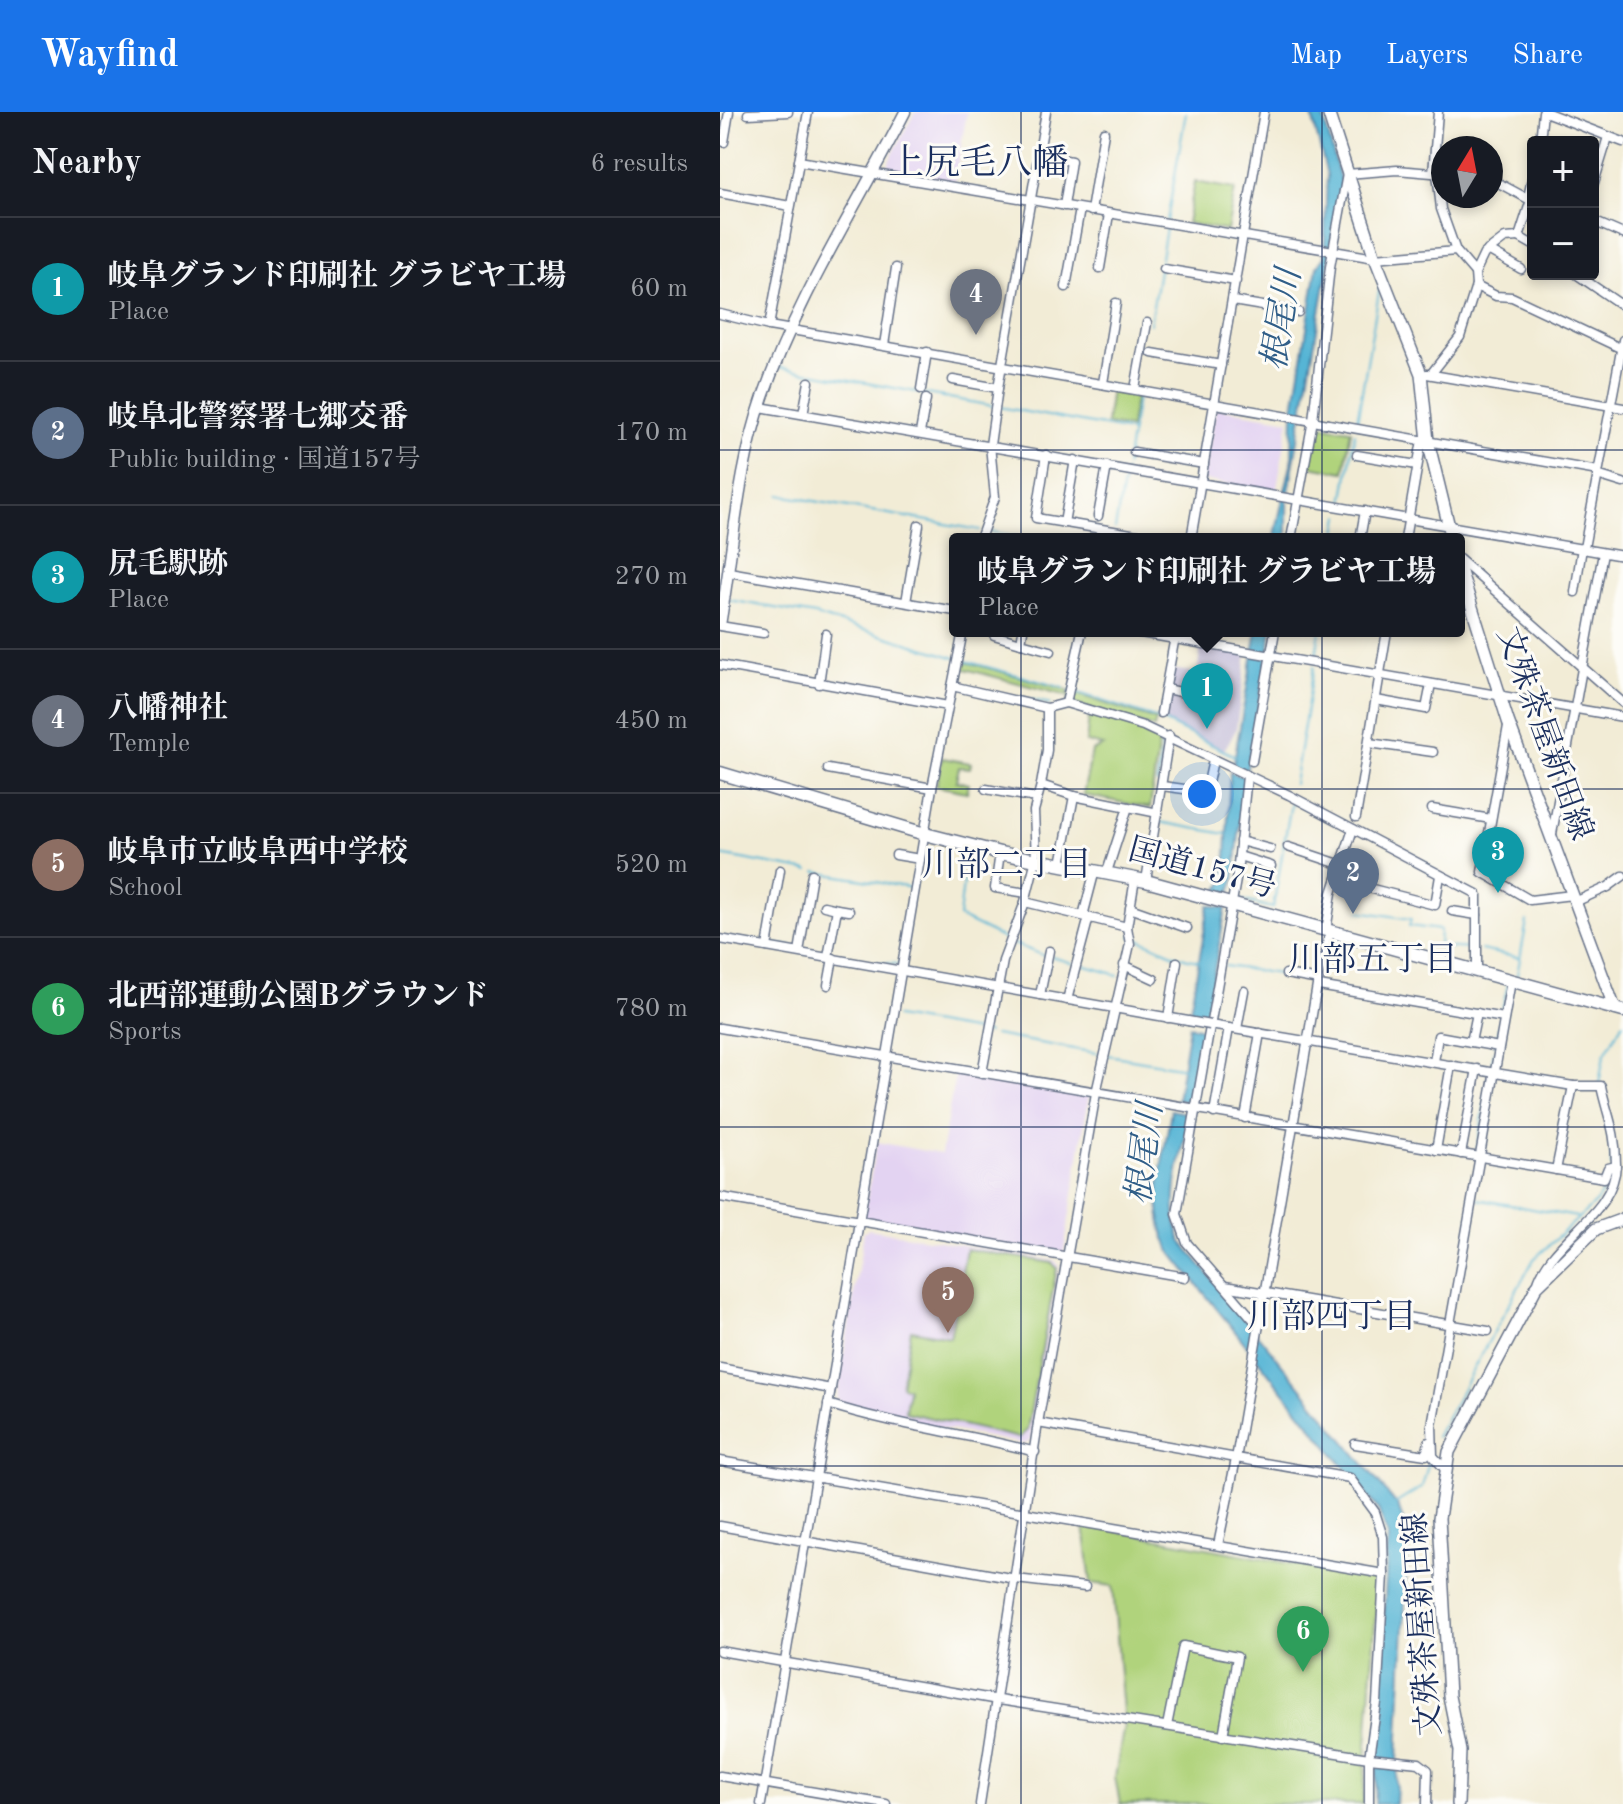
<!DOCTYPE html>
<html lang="en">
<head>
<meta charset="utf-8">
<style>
	body { margin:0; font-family:"Old Standard TT","Noto Serif JP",serif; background:#242831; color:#f1f3f6 }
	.controls { position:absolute; right:24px; top:24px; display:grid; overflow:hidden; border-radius:8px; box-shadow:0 4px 12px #0003 }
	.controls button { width:72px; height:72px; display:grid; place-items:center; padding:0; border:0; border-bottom:2px solid #363941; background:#171b24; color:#f1f3f6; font:40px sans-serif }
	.compass { position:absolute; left:711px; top:24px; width:72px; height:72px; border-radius:50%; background:#171b24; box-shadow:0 4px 12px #0003; rotate:10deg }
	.you { position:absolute; left:482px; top:682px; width:28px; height:28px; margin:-20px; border:6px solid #fff; border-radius:50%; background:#1a73e8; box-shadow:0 0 0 12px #1a73e833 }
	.badge { display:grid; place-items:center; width:52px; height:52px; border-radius:50%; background:#1a73e8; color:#fff; font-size:26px; font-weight:700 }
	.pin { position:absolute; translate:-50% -66px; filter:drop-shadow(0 2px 4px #0008) }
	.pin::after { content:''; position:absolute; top:42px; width:28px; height:24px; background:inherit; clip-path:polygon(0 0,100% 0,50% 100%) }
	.popup { position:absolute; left:229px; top:421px; width:516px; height:104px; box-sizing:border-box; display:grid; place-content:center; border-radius:8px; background:#171b24; filter:drop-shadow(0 2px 6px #0005); font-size:26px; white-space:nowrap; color:#9ea1a6 }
	.popup b { font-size:30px; color:#f1f3f6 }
	.popup::after { content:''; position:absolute; left:50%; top:100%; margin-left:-16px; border:16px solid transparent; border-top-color:#171b24 }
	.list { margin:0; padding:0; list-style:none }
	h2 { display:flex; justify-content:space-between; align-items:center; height:104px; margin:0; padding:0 32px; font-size:34px }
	h2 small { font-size:26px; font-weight:400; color:#9ea1a6 }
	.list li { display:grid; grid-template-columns:52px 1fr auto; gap:24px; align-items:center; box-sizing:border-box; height:144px; padding:0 32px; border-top:2px solid #363941 }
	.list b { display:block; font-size:30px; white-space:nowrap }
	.list p { margin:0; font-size:26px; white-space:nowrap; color:#9ea1a6 }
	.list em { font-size:26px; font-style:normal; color:#9ea1a6 }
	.map { position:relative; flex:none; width:903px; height:1692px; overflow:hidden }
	header { display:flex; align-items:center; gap:48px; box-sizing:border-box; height:112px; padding:0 40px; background:#1a73e8; color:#fff }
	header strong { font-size:38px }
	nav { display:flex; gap:44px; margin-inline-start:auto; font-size:28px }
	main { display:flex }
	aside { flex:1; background:#171b24 }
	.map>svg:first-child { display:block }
	.built { fill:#e3d3f2 }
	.industrial { fill:#c6c0da }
	.green { fill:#b0d37b; stroke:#66816c; stroke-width:2 }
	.water { fill:#57b5d5; stroke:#39729a; stroke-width:2 }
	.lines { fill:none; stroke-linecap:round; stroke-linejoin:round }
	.stream { stroke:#57b5d5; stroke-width:2 }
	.minor-casing { stroke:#667188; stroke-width:11 }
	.tertiary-casing { stroke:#667188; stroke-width:13 }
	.secondary-casing { stroke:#667188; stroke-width:14 }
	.trunk-casing { stroke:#667188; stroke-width:15 }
	.minor { stroke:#fff; stroke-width:8 }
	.tertiary { stroke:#fff; stroke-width:10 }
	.secondary { stroke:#fff; stroke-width:11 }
	.trunk { stroke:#fff; stroke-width:12 }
	.minor-bridge-casing { stroke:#667188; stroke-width:11; stroke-linecap:butt }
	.minor-bridge { stroke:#fff; stroke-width:8 }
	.grid { fill:none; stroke:#1b2f5e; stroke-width:2; stroke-opacity:0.55 }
	.labels { text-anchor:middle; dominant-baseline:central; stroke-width:6; stroke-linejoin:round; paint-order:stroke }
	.street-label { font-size:32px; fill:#1b2f5e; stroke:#fdfcf7 }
	.water-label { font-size:34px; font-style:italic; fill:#305e88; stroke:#fdfcf7 }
	.neighbourhood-label { font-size:34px; fill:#1b2f5e; stroke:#fdfcf7 }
	.quarter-label { font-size:36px; fill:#1b2f5e; stroke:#fdfcf7 }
</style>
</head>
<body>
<header>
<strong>Wayfind</strong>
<nav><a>Map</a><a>Layers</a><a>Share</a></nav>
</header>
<main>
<aside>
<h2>Nearby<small>6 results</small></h2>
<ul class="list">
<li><span class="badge" style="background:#0f9aa8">1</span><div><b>岐阜グランド印刷社 グラビヤ工場</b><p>Place</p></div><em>60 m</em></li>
<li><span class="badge" style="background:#5c6f8a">2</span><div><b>岐阜北警察署七郷交番</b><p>Public building · 国道157号</p></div><em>170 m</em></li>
<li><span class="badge" style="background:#0f9aa8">3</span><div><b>尻毛駅跡</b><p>Place</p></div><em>270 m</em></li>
<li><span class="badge" style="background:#6b7280">4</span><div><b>八幡神社</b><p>Temple</p></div><em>450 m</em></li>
<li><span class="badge" style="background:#8d6e63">5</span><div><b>岐阜市立岐阜西中学校</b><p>School</p></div><em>520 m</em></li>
<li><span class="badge" style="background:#2e9e5b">6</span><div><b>北西部運動公園Bグラウンド</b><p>Sports</p></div><em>780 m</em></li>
</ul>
</aside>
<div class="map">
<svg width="903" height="1692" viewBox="0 0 903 1692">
	<rect width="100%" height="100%" fill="#fdfcf7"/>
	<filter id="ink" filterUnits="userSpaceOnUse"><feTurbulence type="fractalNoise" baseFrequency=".0125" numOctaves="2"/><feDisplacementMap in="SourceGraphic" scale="16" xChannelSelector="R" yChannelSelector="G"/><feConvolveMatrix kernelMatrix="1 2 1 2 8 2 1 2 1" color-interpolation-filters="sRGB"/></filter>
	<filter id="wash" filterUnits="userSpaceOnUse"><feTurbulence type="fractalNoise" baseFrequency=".006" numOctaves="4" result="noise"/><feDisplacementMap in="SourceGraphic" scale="32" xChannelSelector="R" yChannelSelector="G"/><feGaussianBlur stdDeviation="1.8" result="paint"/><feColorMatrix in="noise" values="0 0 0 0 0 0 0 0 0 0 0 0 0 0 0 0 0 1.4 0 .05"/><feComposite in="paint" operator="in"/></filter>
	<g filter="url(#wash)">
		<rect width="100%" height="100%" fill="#f2ecd6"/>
		<g class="built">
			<path d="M195 0H247L235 69 169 57V49Z"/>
			<path d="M496 296 569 308 556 381 483 368Z"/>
			<path d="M236 959 369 983 343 1144 143 1107 157 1030 221 1042Z"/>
			<path d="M149 1117 335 1149 339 1154 310 1328 305 1332 150 1302 120 1291 117 1287 144 1120Z"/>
		</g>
		<path class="industrial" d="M481 535 527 543 516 618 504 638 442 608 452 557 477 561Z"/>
		<g class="green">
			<path d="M475 70 515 77 507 119 467 111Z"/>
			<path d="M391 277 416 281 410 316 386 312Z"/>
			<path d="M598 313 631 318 624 360 590 354Z"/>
			<path d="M239 548 348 578 347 584 238 555Z"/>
			<path d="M350 580 436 608 434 616 348 590Z"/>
			<path d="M370 598 427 617 426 623 439 628 430 696 363 683 372 639 383 634 366 630Z"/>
			<path d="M222 646 251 651 250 656 239 655 236 669 249 672 247 680 216 674Z"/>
			<path d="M246 1137 332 1151 337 1156 307 1318 299 1326 185 1300 188 1276 181 1274 191 1218 230 1225Z"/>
			<path d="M364 1413 658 1468 643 1692H400L395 1665 404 1613 393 1474 371 1471Z"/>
		</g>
		<g class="water">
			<path d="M591 0H602L622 74 567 390V427H554L572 348 573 302 597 155 604 145 607 63Z"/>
			<path d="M537 519H552L526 661 513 655Z"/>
			<path d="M510 660 525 666 514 769 508 786 496 783 505 767Z"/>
			<path d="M489 793 506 796 485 907 469 903Z"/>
			<path d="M469 914 483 917 470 990 457 988Z"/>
			<path d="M451 998 470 1002C462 1043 446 1089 461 1129L678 1394 688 1423 676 1692H655L668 1424 658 1397 451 1140C427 1095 444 1047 451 998Z"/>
		</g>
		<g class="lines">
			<g class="stream">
				<path d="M447 109 466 0"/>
				<path d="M430 212 446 116"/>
				<path d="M59 255 273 294"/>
				<path d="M279 295 410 319"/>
				<path d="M637 309 660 174"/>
				<path d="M406 354 418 281"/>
				<path d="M60 383 260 418"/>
				<path d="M623 391 635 321"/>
				<path d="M395 417 405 360"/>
				<path d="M267 419 313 427"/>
				<path d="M616 427 620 404"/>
				<path d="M9 488 95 503 236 546"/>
				<path d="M242 548 344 576"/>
				<path d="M595 549 600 519"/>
				<path d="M350 578 441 608 515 644"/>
				<path d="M302 586 331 592"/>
				<path d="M437 672 443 627"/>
				<path d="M574 672 594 555"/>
				<path d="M439 710 506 722"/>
				<path d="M0 743 89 759"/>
				<path d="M96 760 192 776"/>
				<path d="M240 762 243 771 239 805 288 829"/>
				<path d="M517 787 553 796 571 691"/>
				<path d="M639 799 691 807 689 814 720 818 719 835 754 837"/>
				<path d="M411 824C437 833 451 845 479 849"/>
				<path d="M33 829 46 831"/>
				<path d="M53 832 78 836"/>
				<path d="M294 832 325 844"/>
				<path d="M84 837 105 841"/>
				<path d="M761 838 800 846"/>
				<path d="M116 843 129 846"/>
				<path d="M332 845 352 851"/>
				<path d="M159 851 179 852"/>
				<path d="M359 852 398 863"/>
				<path d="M505 854 559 862"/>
				<path d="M797 863 807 809"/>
				<path d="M781 901 788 873"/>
				<path d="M176 905 268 921"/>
				<path d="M274 923 382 942"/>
				<path d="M775 933 780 908"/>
				<path d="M388 943 465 956"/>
				<path d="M771 956 774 939"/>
				<path d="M879 972 884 943 903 910"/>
				<path d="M891 1036V1054"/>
				<path d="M757 1039 770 963"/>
				<path d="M757 1087 857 1105"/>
				<path d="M716 1325 814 1147 876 1090 886 1075"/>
				<path d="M675 1392 702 1375 710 1346"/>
			</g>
		</g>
	</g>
	<g filter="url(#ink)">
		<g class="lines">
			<defs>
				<g id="minor">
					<path d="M88 0 49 214 878 359"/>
					<path d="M825 0 903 30"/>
					<path d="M28 2 68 0"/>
					<path d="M4 30 9 0"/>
					<path d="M820 30 823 0"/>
					<path d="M341 47 351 49 344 94"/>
					<path d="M79 49 655 146 736 139 755 161"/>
					<path d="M713 61 718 0"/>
					<path d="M717 61 721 97 736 139"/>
					<path d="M771 67 812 89"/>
					<path d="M873 74 888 25"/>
					<path d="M0 81 70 94"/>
					<path d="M371 99 384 20"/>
					<path d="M873 109 903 122"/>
					<path d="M799 125 813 133"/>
					<path d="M768 138 801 157"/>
					<path d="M380 156 389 102"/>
					<path d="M444 157 516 169"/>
					<path d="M856 162 903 194"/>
					<path d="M756 174 776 184 792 185 900 236"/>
					<path d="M346 175 360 97"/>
					<path d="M513 189 578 200"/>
					<path d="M0 202 49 214"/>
					<path d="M164 233 176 156"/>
					<path d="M432 241 501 253"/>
					<path d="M707 262 903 296"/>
					<path d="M711 262 740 225 756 174 755 161 764 142 785 126 799 125 811 88 809 81 813 62"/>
					<path d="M233 268 278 276"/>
					<path d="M383 271 396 191"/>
					<path d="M201 277 207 240"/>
					<path d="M415 277 427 211"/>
					<path d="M40 295 903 444"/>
					<path d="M83 302 89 270"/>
					<path d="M200 321 206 287"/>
					<path d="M414 340 484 352"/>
					<path d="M326 343 316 406 441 427"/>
					<path d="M637 343 697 353"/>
					<path d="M877 363 903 371"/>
					<path d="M378 404 387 354"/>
					<path d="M344 411 355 348"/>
					<path d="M260 427 275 385 270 333 278 276 326 0"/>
					<path d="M471 427 544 0"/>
					<path d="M571 427 593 308 610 155 627 62 677 58 723 62"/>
					<path d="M640 427 645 399"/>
					<path d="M685 427 702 328"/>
					<path d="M864 436 903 228"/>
					<path d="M739 447 903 591"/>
					<path d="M9 460 235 499"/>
					<path d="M855 480 862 436"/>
					<path d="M186 490 199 413"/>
					<path d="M0 514 43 521"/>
					<path d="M303 519 301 531 331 539"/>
					<path d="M409 519 903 605"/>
					<path d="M274 523 301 531"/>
					<path d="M0 553 228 594"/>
					<path d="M99 572 106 522"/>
					<path d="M232 574 327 596 346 591 423 614 569 683 757 782V859"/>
					<path d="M446 577 470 582"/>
					<path d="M656 588 706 597 711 572"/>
					<path d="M346 591 362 519"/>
					<path d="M327 596V638L321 673 354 684 438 701"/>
					<path d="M441 601 456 519"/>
					<path d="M788 614 762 760 810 788 852 783"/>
					<path d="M649 631 713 640"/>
					<path d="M532 649 555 519"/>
					<path d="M108 657 212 676"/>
					<path d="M527 664 517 762 457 1102 467 1131 539 1214"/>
					<path d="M321 673 314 699 316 747 305 790 407 815"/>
					<path d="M442 674 486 680 493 648"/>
					<path d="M266 677 316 686"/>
					<path d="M712 697 771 707"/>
					<path d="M636 705 667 519"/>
					<path d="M832 722 883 441"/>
					<path d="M520 729 550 737"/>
					<path d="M568 735 622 753"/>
					<path d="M280 741 275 776 307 781"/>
					<path d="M176 743 200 747"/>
					<path d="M519 744 551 754"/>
					<path d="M341 752 354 684"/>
					<path d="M387 760 408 695"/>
					<path d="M617 768 715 793 720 764"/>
					<path d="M426 769 449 624"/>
					<path d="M855 790 888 775 903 764"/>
					<path d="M104 794 117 797"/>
					<path d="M410 796 467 816"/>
					<path d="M732 799 757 803"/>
					<path d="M363 804 375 758"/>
					<path d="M606 819 612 781 633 717"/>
					<path d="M0 827 468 909"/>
					<path d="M47 835 60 758"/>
					<path d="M79 840 92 762"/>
					<path d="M108 845 117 797 129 799"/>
					<path d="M404 853 434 867"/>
					<path d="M566 862 599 868"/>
					<path d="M108 873 113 846"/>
					<path d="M599 874 784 906"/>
					<path d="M320 883 329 839"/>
					<path d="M347 888 369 805"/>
					<path d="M448 906 457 850"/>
					<path d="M490 913 853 974H881C887 1003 896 1018 896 1052 895 1103 830 1127 817 1173"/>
					<path d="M0 916 884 1066 888 1056 896 1054"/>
					<path d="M517 917 524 879"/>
					<path d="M751 930 757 901"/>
					<path d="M714 950 718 924 779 935"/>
					<path d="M262 961 283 849 305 790"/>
					<path d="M494 1001 509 916"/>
					<path d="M525 1006 540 921"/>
					<path d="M716 1038 731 953"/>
					<path d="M741 1042 757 957"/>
					<path d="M836 1058 853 974"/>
					<path d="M0 1085 465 1165"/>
					<path d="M505 1174 768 1219"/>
					<path d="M0 1256 111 1277"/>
					<path d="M108 1292C176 1314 247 1321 315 1340"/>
					<path d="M318 1311 630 1366 655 1400 663 1425 664 1462 657 1591 649 1646V1692"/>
					<path d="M635 1332 706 1343 709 1330"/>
					<path d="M0 1349 664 1462"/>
					<path d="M724 1356 713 1344 712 1313 791 869"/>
					<path d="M0 1414 296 1467 365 1475"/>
					<path d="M498 1433 516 1347 599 862 610 820"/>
					<path d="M0 1539 278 1588 649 1646 699 1651 708 1658 707 1692"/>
					<path d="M447 1614 463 1534 517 1545 503 1624"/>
					<path d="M0 1664 166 1692"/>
					<path d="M41 1692 212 676 243 519"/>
					<path d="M260 1692 318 1311 376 981 410 832 407 815 415 767"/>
				</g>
				<path id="tertiary" d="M0 513C13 438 18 356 43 285 78 184 137 94 185 0"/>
				<g id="secondary">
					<path d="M608 0 655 146 701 262 708 329 732 427"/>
					<path d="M739 454 788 609 895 897"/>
					<path d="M738 1692 740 1639 729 1584 719 1406 729 1340 817 1174 876 1117 903 1107"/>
				</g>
				<path id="trunk" d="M0 661 205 722 280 741 426 769 903 899"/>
			</defs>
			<use href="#minor" class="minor-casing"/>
			<use href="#tertiary" class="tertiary-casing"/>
			<use href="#secondary" class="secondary-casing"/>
			<use href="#trunk" class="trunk-casing"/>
			<use href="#minor" class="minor"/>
			<use href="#tertiary" class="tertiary"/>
			<use href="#secondary" class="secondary"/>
			<use href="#trunk" class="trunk"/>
			<defs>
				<path id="minor-bridge" d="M468 909 490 913"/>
			</defs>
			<use href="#minor-bridge" class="minor-bridge-casing"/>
			<use href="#minor-bridge" class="minor-bridge"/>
		</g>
	</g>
	<path class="grid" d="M301 0V1692M602 0V1692M0 338H903M0 677H903M0 1015H903M0 1354H903"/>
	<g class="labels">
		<g class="street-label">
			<text transform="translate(823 622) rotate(70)">文殊茶屋新田線</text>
			<text transform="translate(482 758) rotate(15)">国道157号</text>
			<text transform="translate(704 1512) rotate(-94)">文殊茶屋新田線</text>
		</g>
		<g class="water-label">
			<text transform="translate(563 208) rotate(-81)">根尾川</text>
			<text transform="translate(426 1042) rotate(-83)">根尾川</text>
		</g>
		<g class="neighbourhood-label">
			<text x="287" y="754">川部二丁目</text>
			<text x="653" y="849">川部五丁目</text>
			<text x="612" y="1206">川部四丁目</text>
		</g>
		<g class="quarter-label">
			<text x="258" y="53">上尻毛八幡</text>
		</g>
	</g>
</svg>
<div class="controls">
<button>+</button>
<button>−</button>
</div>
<svg class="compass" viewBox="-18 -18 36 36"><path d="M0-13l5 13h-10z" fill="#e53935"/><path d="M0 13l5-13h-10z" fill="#9ea1a6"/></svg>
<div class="you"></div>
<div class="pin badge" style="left:487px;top:617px;background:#0f9aa8">1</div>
<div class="popup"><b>岐阜グランド印刷社 グラビヤ工場</b>Place</div>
<div class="pin badge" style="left:633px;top:802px;background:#5c6f8a">2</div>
<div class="pin badge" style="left:778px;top:781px;background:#0f9aa8">3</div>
<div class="pin badge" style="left:256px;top:223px;background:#6b7280">4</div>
<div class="pin badge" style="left:228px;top:1221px;background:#8d6e63">5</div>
<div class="pin badge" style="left:583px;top:1560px;background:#2e9e5b">6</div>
</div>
</main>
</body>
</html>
